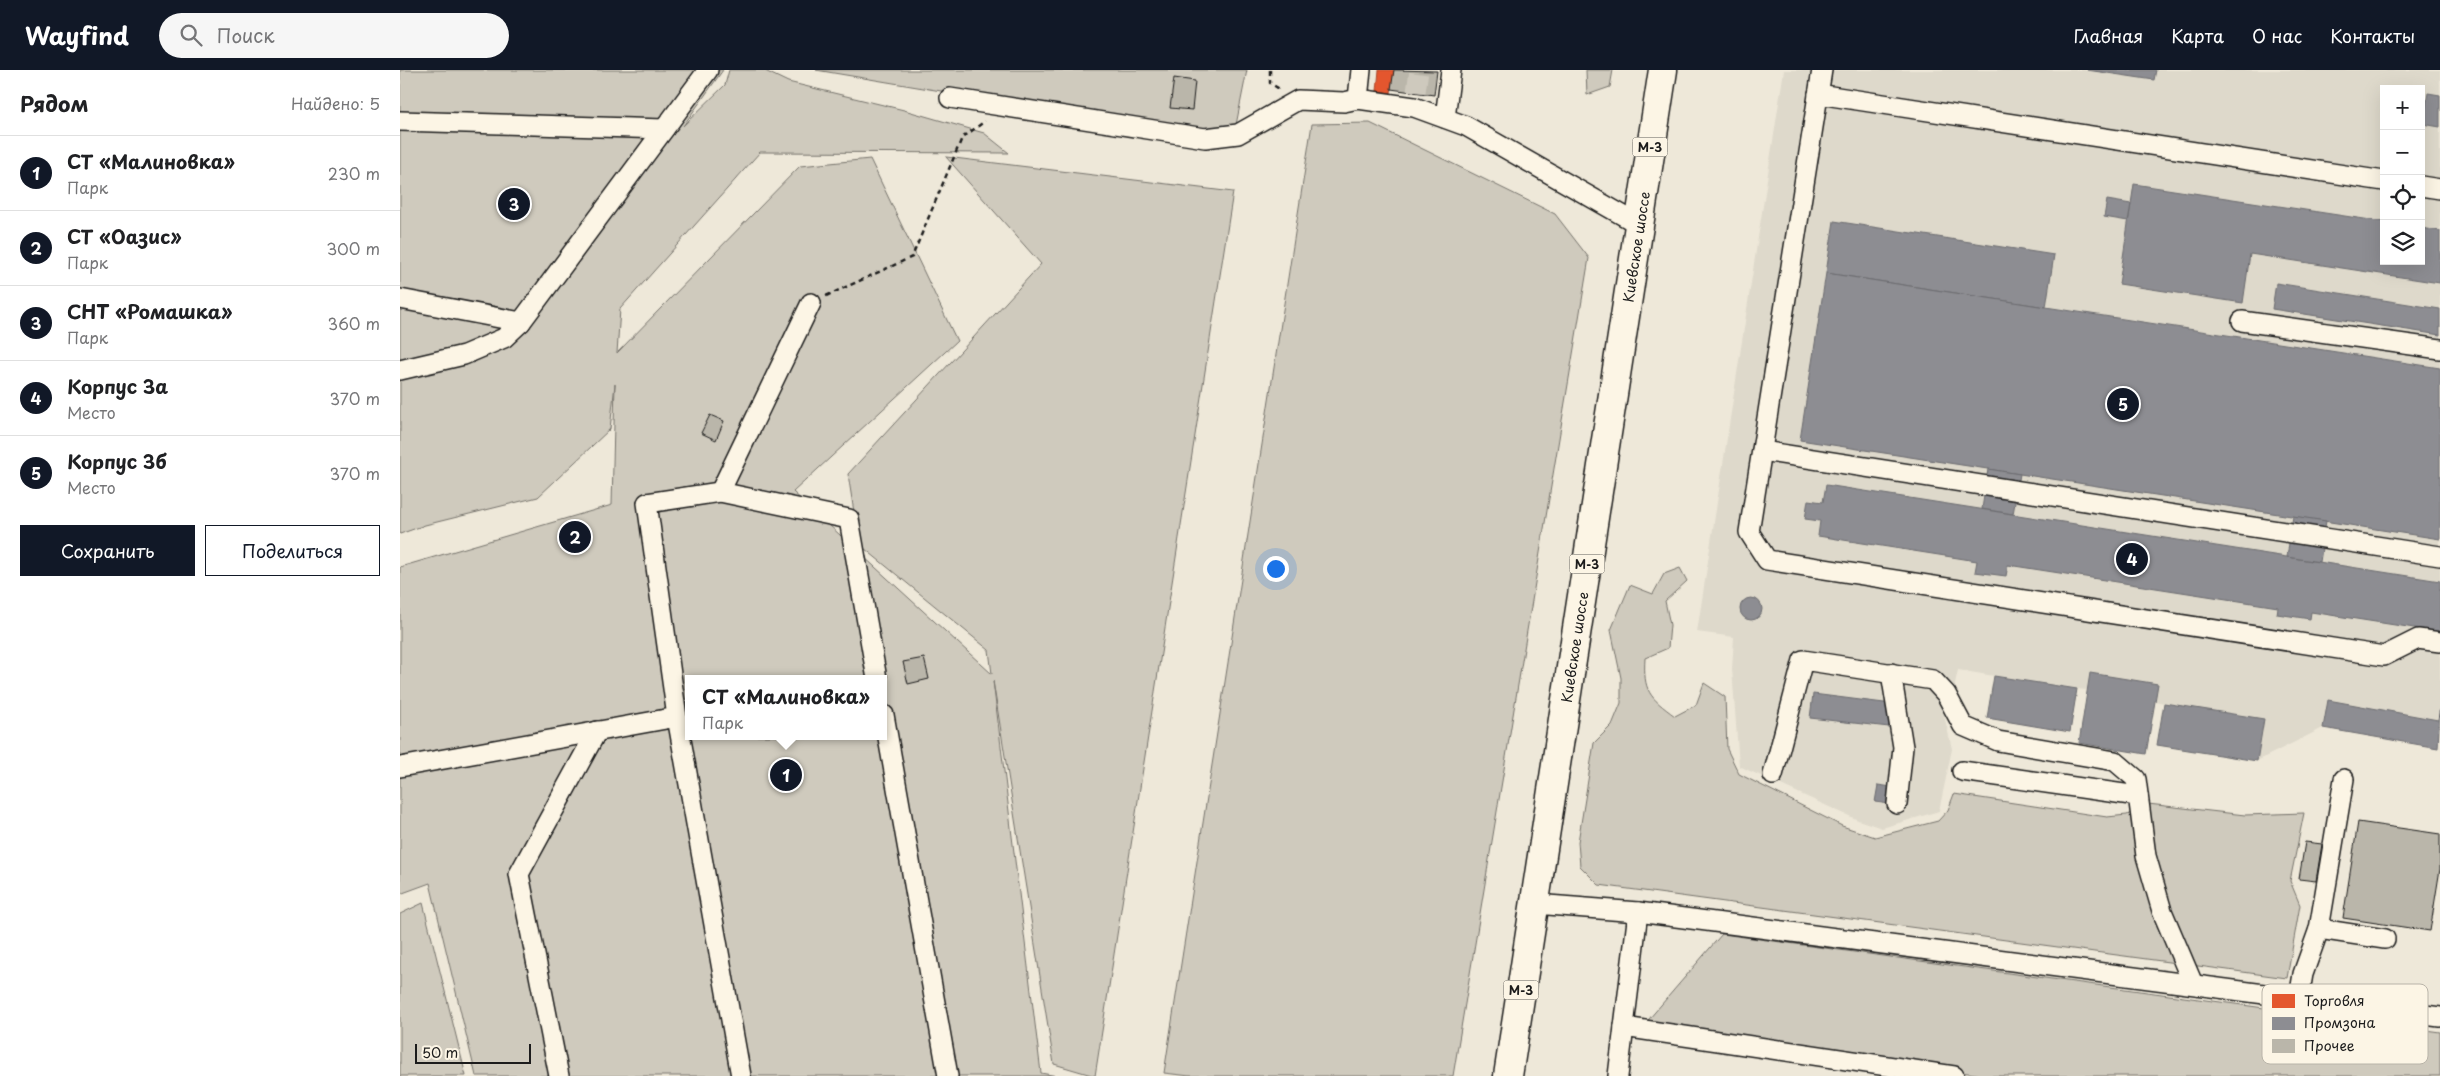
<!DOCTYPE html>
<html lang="ru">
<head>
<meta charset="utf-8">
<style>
	body { margin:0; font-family:"Playpen Sans",sans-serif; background:#f6f6f6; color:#202124 }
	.controls { position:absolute; right:15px; top:15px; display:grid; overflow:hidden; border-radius:0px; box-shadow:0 5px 20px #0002 }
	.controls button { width:45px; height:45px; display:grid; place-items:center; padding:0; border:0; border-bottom:1px solid #e0e0e0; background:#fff; color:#202124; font:25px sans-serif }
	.scale { position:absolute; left:15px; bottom:12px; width:116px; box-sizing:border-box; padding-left:5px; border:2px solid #1c1c1c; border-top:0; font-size:14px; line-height:18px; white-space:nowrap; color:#1c1c1c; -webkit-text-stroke:4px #fcf5e5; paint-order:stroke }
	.you { position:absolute; left:875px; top:498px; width:18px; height:18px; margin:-12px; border:4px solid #fff; border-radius:50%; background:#1a73e8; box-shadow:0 0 0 8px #1a73e833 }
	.badge { display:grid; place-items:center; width:32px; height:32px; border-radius:50%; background:#111827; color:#fff; font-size:16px; font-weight:700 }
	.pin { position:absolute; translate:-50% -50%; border:2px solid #fff; box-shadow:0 1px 5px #0006 }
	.popup { position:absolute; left:285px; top:605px; width:202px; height:65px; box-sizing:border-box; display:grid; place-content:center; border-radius:0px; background:#fff; filter:drop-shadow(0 1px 4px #0005); font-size:16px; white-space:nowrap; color:#757577 }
	.popup b { font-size:19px; color:#202124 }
	.popup::after { content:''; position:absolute; left:50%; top:100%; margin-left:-10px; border:10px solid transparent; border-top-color:#fff }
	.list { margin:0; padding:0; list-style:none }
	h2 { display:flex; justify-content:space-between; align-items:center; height:65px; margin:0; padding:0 20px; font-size:21px }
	h2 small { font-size:16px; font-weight:400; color:#757577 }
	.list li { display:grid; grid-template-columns:32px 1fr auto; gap:15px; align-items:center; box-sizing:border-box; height:75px; padding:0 20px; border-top:1px solid #e0e0e0 }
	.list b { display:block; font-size:19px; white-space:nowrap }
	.list p { margin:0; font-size:16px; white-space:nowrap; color:#757577 }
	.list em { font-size:16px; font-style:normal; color:#757577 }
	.actions { display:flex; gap:10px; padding:15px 20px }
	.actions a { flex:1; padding:11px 0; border:1px solid #111827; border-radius:0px; text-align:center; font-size:18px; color:#111827 }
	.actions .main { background:#111827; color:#fff }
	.icon { flex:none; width:28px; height:28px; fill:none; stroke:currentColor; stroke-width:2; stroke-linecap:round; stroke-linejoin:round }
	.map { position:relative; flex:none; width:2040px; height:1006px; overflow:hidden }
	header { display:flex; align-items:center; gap:30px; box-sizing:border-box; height:70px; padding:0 25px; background:#111827; color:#fff }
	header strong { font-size:24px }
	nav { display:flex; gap:28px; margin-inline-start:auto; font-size:18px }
	.search { width:350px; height:45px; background:#f6f6f6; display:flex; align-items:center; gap:12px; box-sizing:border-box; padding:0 18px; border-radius:28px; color:#757577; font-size:19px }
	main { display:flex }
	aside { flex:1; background:#fff }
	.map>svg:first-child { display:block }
	.built { fill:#ded9cb; fill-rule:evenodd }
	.green { fill:#cfcabd; stroke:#76736c; fill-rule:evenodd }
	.shops { fill:#e4572e; stroke:#a84529 }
	.industry { fill:#8d8d92; stroke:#6b6b6f }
	.building { fill:#bab6aa; stroke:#1c1c1c }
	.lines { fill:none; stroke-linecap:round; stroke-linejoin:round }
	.minor-tunnel { stroke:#cec9bd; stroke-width:19; stroke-dasharray:19 9; stroke-linecap:butt }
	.minor-casing { stroke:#1c1c1c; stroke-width:22 }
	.highway-casing { stroke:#1c1c1c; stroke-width:31 }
	.path { stroke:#1c1c1c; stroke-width:2.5; stroke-dasharray:5 4; stroke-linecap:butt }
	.minor { stroke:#fcf5e5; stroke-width:19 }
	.highway { stroke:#fcf5e5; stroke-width:28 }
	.labels { text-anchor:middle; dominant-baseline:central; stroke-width:5; stroke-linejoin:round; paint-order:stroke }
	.shield { fill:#fcf5e5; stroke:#5f5d58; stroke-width:1 }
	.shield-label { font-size:12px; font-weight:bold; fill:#1c1c1c }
	.street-label { font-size:14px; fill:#1c1c1c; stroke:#fcf5e5 }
	.key { fill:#fcf5e5; stroke:#b9b4a9; stroke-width:1 }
	.key-label { font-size:14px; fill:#1c1c1c }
</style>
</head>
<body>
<header>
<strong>Wayfind</strong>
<div class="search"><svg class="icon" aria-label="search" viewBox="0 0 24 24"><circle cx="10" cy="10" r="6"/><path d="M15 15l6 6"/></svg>Поиск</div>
<nav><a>Главная</a><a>Карта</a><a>О нас</a><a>Контакты</a></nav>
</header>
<main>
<aside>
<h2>Рядом<small>Найдено: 5</small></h2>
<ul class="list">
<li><span class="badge">1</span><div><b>СТ «Малиновка»</b><p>Парк</p></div><em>230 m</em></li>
<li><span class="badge">2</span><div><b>СТ «Оазис»</b><p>Парк</p></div><em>300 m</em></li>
<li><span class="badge">3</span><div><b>СНТ «Ромашка»</b><p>Парк</p></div><em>360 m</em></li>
<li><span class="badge">4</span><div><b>Корпус 3a</b><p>Место</p></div><em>370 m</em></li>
<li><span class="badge">5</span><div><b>Корпус 3б</b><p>Место</p></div><em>370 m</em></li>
</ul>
<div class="actions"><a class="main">Сохранить</a><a>Поделиться</a></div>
</aside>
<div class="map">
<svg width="2040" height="1006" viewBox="0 0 2040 1006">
	<rect width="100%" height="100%" fill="#eee8d9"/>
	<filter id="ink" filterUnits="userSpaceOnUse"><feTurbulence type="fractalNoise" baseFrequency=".02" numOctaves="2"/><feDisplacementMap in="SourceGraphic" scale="10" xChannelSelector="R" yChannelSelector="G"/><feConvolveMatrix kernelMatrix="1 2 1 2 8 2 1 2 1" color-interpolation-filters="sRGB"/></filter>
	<g filter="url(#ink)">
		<path class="built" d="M1384 0H2040V664L2038 678 1923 658 1857 691 1757 675 1764 633 1755 631 1746 684 1679 673 1687 620 1677 619 1670 662 1587 648 1594 606 1558 600 1554 618 1540 628 1552 679 1539 741 1482 758 1458 750 1339 696 1332 599 1334 567 1297 562ZM1984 19H2021V191H1984Z"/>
		<g class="green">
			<path d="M0 0H323L283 56 325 15 329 0H363L388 12 504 40 584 63 609 83 360 82 220 239 217 283 400 96 470 89 557 271 393 422 592 604 589 580 459 474 448 404 641 194 546 87 833 122 695 1006 654 994 593 611 641 1003 657 1006H76L30 813 0 824V497L212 435 215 314 210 359 138 427 25 455 0 464ZM288 609H484V666H288Z"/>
			<path d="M416 0H847L833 70Z"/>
			<path d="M1186 0H1213L1210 17 1187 25Z"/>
			<path d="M970 53 1155 144 1189 188 1053 1006H790L764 1003 912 54Z"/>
			<path d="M1280 498 1287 511 1265 531 1270 555 1268 578 1245 588C1243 621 1249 627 1275 646L1296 635 1304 613 1325 627 1327 679 1339 704 1442 756 1475 767 1538 751 1548 740 1554 724 1707 747 1727 745 1748 734 1845 745 1904 743 1890 811 1900 835 1887 908 1199 815 1180 796 1178 772 1194 673 1212 655 1221 633V608L1211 560 1230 515 1253 524 1264 504Z"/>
			<path d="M23 833 66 1006H0V844Z"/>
			<path d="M1322 864 2040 962V1006H1589L1243 956Z"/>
		</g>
		<path class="shops" d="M979 0H994L991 23 977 21Z"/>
		<g class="industry">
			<path d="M1687 0H1756L1754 10Z"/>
			<path d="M2028 23 2040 25V57L2023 54Z"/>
			<path d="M1734 114 1984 152V191H2021V158L2040 161V213L1850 184 1843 233 1719 214Z"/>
			<path d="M1707 130 1731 134 1728 151 1704 147Z"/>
			<path d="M1434 151 1654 185 1646 237 1426 203Z"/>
			<path d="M1426 203 2040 298V469L1400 370Z"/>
			<path d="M1876 213 2040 239V265L1872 239Z"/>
			<path d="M1588 399 1620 404 1613 444 1582 439Z"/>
			<path d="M1426 415 2040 511V562L1911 542 1910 549 1877 544 1878 537 1608 495 1606 506 1575 502 1577 491 1418 466 1420 451 1405 449 1408 430 1423 432Z"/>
			<path d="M1893 446 1926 451 1920 492 1887 487Z"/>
			<circle cx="1351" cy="539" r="11"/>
			<path d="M1690 603 1758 614 1746 684 1679 673Z"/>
			<path d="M1594 606 1677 619 1670 662 1587 648Z"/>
			<path d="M1413 624 1492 634 1489 657 1410 648Z"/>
			<path d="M1928 630 2038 650 2040 636 2038 678 1923 658Z"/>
			<path d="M1764 633 1864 649 1857 691 1757 675Z"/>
			<path d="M1478 715 1492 717 1490 734 1475 732Z"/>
		</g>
		<g class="building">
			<path d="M994 0 1037 1 1034 25 991 19Z"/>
			<path d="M774 8 795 11 792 40 770 38Z"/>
			<path d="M310 345 324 351 316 370 301 363Z"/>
			<path d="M524 588 529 609 508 614 503 592Z"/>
			<path d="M1958 752 2040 764V799L2030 861 1943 848Z"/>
			<path d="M1905 772 1922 774 1916 811 1899 809Z"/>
		</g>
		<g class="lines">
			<path class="minor-tunnel" d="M1016 22 1019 0"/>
			<defs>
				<g id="minor">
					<path d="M961 0 958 29 1014 37 1066 56 1238 154"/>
					<path d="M1422 0 1349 462 1367 490 1984 586 2018 569 2040 572"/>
					<path d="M1418 24 1984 111"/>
					<path d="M550 28 805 68 838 64 898 30 944 32 958 29"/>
					<path d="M1045 48 1051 0"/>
					<path d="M0 51 264 59"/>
					<path d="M2021 116 2040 119"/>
					<path d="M0 229 121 252 308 0"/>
					<path d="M411 233 320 422 449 449 477 609"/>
					<path d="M1842 251 2040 279"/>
					<path d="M0 300 64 285 104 268 121 252"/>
					<path d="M1362 381 2040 486"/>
					<path d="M1491 603 1503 677 1497 734"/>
					<path d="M484 645 548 1006"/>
					<path d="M277 647 247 433 320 422"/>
					<path d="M0 697 277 647 341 1006"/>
					<path d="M1562 701 1738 726"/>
					<path d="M1373 705 1403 590 1533 610 1546 624 1563 656 1598 671 1715 691 1736 709 1746 786 1762 841 1793 914"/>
					<path d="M1135 834 1238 842 2040 947"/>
					<path d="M1919 859 1985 869"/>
					<path d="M1899 928 1903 904 1919 859 1944 709"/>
					<path d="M1224 957 1554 1006"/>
					<path d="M159 1006 119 804 197 661"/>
					<path d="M1218 1006 1238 842"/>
				</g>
				<g id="highway">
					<path id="s1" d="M1108 1006 1263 0"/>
				</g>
			</defs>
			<use href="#minor" class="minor-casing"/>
			<use href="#highway" class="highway-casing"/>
			<g class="path">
				<path d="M870 0V13L881 20"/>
				<path d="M426 226 512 187 562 68 585 51"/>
			</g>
			<use href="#minor" class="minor"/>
			<use href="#highway" class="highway"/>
		</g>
	</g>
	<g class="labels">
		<g class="shield">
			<rect x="1232.5" y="67.5" width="35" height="19" rx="4"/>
			<rect x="1169.5" y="484.5" width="35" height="19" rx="4"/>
			<rect x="1103.5" y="910.5" width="35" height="19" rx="4"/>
		</g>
		<g class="shield-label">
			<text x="1250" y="77">М-3</text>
			<text x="1187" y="494">М-3</text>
			<text x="1121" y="920">М-3</text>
		</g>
		<g class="street-label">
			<text stroke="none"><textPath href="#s1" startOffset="839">Киевское шоссе</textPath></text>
			<text stroke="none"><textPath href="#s1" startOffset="434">Киевское шоссе</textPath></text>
		</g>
	</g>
	<rect x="1862" y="914" width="166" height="80" rx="8" class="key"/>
	<rect x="1872" y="924" width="23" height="14" fill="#e4572e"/>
	<rect x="1872" y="947" width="23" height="13" fill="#8d8d92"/>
	<rect x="1872" y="969" width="23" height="14" fill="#bab6aa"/>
	<g class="key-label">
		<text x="1904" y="936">Торговля</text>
		<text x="1904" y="958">Промзона</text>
		<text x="1904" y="981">Прочее</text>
	</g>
</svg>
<div class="controls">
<button>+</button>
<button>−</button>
<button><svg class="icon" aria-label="locate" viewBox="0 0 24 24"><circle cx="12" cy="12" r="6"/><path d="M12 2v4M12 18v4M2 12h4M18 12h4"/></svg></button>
<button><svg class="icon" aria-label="layers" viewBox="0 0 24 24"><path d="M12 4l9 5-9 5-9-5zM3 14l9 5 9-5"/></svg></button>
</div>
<div class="scale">50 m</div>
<div class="you"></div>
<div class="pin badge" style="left:386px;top:705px">1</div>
<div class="popup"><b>СТ «Малиновка»</b>Парк</div>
<div class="pin badge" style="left:175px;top:467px">2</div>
<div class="pin badge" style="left:114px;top:134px">3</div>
<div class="pin badge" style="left:1732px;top:489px">4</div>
<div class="pin badge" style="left:1723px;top:334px">5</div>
</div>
</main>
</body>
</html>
